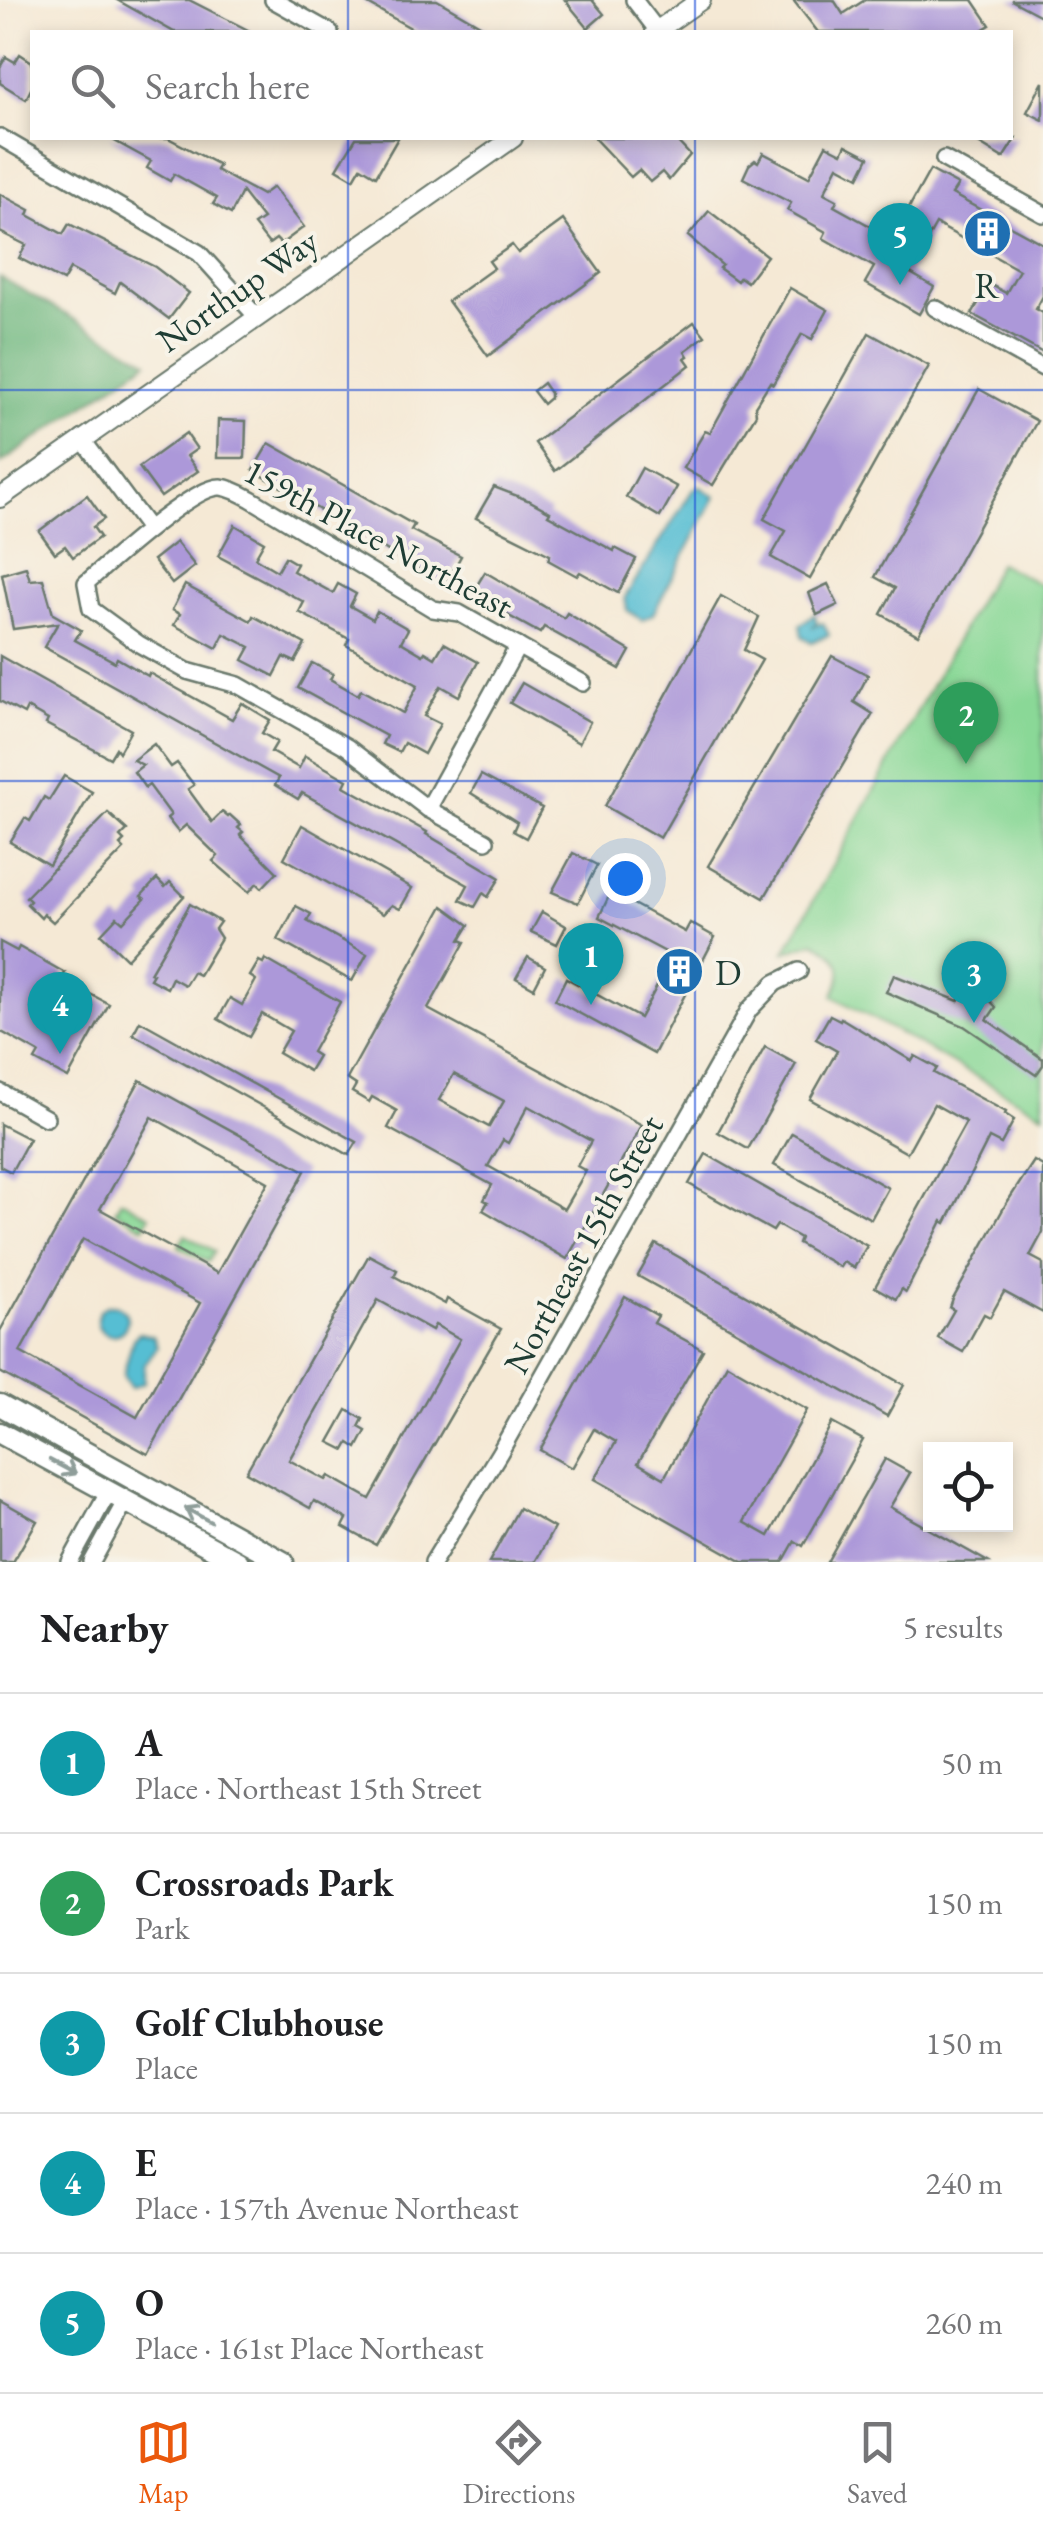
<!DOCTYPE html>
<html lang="en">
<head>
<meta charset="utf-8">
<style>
	body { margin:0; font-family:"EB Garamond",serif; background:#f6f6f6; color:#202124 }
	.controls { position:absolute; right:30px; bottom:30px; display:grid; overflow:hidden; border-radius:0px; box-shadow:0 5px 15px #0003 }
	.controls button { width:90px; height:90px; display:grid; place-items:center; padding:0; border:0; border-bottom:2px solid #e0e0e0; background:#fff; color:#202124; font:50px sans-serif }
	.you { position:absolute; left:625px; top:878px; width:35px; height:35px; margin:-25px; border:8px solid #fff; border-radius:50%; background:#1a73e8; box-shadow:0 0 0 15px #1a73e833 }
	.badge { display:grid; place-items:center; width:65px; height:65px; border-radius:50%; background:#ea580c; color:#fff; font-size:32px; font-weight:700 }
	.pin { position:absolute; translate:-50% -82px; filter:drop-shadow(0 2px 5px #0008) }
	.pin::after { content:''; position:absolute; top:52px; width:35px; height:30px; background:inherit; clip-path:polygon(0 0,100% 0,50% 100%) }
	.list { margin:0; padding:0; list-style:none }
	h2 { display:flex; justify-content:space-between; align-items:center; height:130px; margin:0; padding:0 40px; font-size:42px }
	h2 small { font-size:32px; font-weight:400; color:#757577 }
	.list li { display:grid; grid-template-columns:65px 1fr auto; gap:30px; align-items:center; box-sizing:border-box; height:140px; padding:0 40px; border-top:2px solid #e0e0e0 }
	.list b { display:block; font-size:38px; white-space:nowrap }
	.list p { margin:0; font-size:32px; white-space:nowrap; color:#757577 }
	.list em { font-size:32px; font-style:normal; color:#757577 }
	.icon { flex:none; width:55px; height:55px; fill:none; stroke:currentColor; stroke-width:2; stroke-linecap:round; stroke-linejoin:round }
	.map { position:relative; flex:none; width:1043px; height:1562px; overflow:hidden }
	.search { position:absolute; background:#fff; box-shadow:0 5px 15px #0003; left:30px; right:30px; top:30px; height:110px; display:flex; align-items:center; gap:25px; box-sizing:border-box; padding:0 35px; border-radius:0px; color:#757577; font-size:38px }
	.sheet { height:830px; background:#fff }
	nav { display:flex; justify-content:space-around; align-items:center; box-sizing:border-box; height:140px; border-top:2px solid #e0e0e0; background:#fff; font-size:28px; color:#757577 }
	nav a { display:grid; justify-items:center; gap:5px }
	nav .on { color:#ea580c }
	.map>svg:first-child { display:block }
	.green { fill:#8ad897; stroke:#548a66; stroke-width:2.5 }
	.forest { fill:#6fb880; stroke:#477a5a; stroke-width:2.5 }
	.water { fill:#56bed3; stroke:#3a7e84; stroke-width:2.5 }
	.building { fill:#ac98d9; fill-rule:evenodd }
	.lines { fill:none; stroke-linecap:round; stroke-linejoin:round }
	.minor-casing { stroke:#6a796c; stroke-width:20 }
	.tertiary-casing { stroke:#6a796c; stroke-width:22 }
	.secondary-casing { stroke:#6a796c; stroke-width:25 }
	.minor { stroke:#fff; stroke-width:15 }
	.tertiary { stroke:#fff; stroke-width:18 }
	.secondary { stroke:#fff; stroke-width:20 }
	.oneway { stroke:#8f9e9a }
	.grid { fill:none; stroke:#1d4ed8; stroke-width:2.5; stroke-opacity:0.55 }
	.labels { text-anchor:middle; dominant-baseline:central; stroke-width:8; stroke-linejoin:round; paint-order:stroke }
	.poi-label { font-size:35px; fill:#1f3d34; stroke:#f7f3e8 }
	.street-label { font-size:35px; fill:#1f3d34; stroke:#f7f3e8 }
</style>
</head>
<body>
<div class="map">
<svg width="1043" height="1562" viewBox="0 0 1043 1562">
	<rect width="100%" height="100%" fill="#f7f3e8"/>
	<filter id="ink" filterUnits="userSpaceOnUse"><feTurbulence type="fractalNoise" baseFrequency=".01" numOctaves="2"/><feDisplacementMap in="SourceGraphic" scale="20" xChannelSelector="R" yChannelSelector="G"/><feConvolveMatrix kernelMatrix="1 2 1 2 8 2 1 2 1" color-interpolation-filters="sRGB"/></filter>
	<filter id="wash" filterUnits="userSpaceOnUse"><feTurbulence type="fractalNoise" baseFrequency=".0048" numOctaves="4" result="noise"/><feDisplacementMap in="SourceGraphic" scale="40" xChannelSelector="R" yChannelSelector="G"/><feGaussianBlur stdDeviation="2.25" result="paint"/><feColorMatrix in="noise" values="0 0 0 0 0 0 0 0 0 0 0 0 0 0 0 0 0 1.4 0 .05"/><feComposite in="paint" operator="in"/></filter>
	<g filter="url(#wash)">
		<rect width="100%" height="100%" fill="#f5e9d5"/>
		<g class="green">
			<path d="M999 563 1043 586V1114L833 996C847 969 841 955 814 942L785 952Z"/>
			<path d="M121 1200 150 1216 144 1227 115 1211Z"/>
			<path d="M185 1235 214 1251 208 1262 179 1246Z"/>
		</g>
		<path class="forest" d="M0 277 148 361 0 464Z"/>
		<g class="water">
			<path d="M699 486 715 497 653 614 642 620 627 610 625 597 692 491Z"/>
			<path d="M814 614 817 622 812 627 823 623 829 635 811 642 802 636 800 625Z"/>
			<circle cx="112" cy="1320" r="15"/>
			<path d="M139 1333 153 1336 157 1347 144 1365V1383L131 1388 123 1376 133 1339Z"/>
		</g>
		<g id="blocks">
			<g class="building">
				<path d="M117 0H189L252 32H174Z"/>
				<path d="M361 0H437L492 32H418Z"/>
				<path d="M565 0H592L604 14 588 28Z"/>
				<path d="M793 0H834L843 14 865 0H973L990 25 978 32H818Z"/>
				<path d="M1011 0H1043V17Z"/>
				<path d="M20 54 32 62V87L26 99 0 83V67L6 57 15 62Z"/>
				<path d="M1043 82V120L1027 112Z"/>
				<path d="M109 138H168L219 165 216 170 262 195 273 187 304 227 281 244 276 239 269 244 254 225 263 219 242 192 231 214 213 204 217 198 174 174 170 181 147 168 151 161Z"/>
				<path d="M356 138H398L376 176 361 167 354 179 337 169Z"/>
				<path d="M594 138H674L690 155 669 180 662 172 650 182 639 170 631 177Z"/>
				<path d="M970 138H1016L1003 158Z"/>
				<path d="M826 145 842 153 846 145 869 157 859 177 838 166 824 193 837 200 834 206 892 238 930 170 958 185 952 194 1043 244V296L1036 309 1043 313V353L972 314 989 284 1006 293 1019 270 936 224 909 272 934 287 919 314 865 283 874 267 823 238 826 232 787 210 791 203 743 178 749 165 755 160 758 162 763 153 809 177Z"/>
				<path d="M0 194 30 210 28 215 63 234 69 224 155 267 189 293 169 319 120 282 115 293 70 269 63 281 19 258 26 245 0 232Z"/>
				<path d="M709 211 767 256 747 282 740 277 737 281 719 268 722 265 688 236Z"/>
				<path d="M563 220 601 273 488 356 448 301 494 268 489 261 512 245 518 253Z"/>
				<path d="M790 288 828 310 812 339 802 334 773 384 770 382 755 406 756 414 713 485 683 468 705 431 710 433Z"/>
				<path d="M694 322 705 336 685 351 688 356 685 358 690 365 555 471 535 443Z"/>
				<path d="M869 333 929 366 810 579 771 557 786 531 764 519Z"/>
				<path d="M543 383 550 393V398L543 404 533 391Z"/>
				<path d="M979 389 1037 421 918 635 881 614 895 588 875 577Z"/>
				<path d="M218 420 246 421 245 458H217Z"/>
				<path d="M186 433 197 449 187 456 198 471 161 497 139 467Z"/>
				<path d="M269 443 414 525 411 530 461 556 445 585 253 470Z"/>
				<path d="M642 468 677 487 660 517 626 497Z"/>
				<path d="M494 487 530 501 550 512 548 515 614 551 615 548 636 559 618 593 580 572 577 576 548 560 550 555 476 518Z"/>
				<path d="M87 495 104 519 93 527 100 537 73 557 65 546 55 553 39 531Z"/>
				<path d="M235 525 264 542 255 558 277 571 285 557 297 564 293 571 333 593 338 584 356 594 350 606 373 619 377 611 408 629 401 642 423 655 425 652 435 658 444 643 478 662 459 696 441 686 424 716 440 724 424 754 404 743 399 752 382 744 386 736 298 688 312 663 333 674 330 679 358 695 361 690 403 713 418 685 346 645 349 639 299 612 304 602 218 556Z"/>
				<path d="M176 542 195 566 172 584 153 560Z"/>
				<path d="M26 567 30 580 43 579 53 614 81 630 75 640 115 662 117 658 148 676 149 673 232 719 242 703 270 720 262 733 277 742 271 752 299 768 305 756 347 780 344 786 427 832 426 834 500 878 488 897 483 893 475 907 460 900 468 885 302 793 298 799 275 785 279 778 44 647 58 623 13 629 2 574Z"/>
				<path d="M485 572 564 618 567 613 630 651 620 669 544 627 540 633 471 595Z"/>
				<path d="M828 584 838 605 817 615 809 593Z"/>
				<path d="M185 585 251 621 253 616 305 644 295 662 284 657 274 676 243 660 250 647 224 634 217 648 174 625 180 614 172 610Z"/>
				<path d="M721 596 759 617 744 650 762 660 660 838 605 806Z"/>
				<path d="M0 656 131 730 119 752 116 748 110 758 46 724 48 720 27 708 24 714 0 701Z"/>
				<path d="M832 656 868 675 854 702 873 714 764 898 708 866Z"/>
				<path d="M522 683 590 722 579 743 510 703Z"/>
				<path d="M154 744 171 767 177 763 194 785 188 789 212 822 222 812 228 817 230 815 241 825 238 828 243 832 240 835 277 872 262 888 257 883 249 892 213 861 218 856 186 825 178 832 167 818 171 815 149 785 145 788 134 772 143 765 133 760Z"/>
				<path d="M481 775 542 808 526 838 513 831 517 822 471 793Z"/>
				<path d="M64 776 92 792 49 865 10 842 25 818 30 821 44 797 49 800Z"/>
				<path d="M108 813 127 830 120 837 124 841 120 845 124 849 53 922 44 914 41 918 27 904 30 901 26 897Z"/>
				<path d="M302 825 412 888 400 909 392 905 383 914 284 858Z"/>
				<path d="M573 853 597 865 578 903 552 892Z"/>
				<path d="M157 879 165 887 170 882 184 896 127 959 101 934 117 917 123 922 145 899 141 896Z"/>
				<path d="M611 892 685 932 690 923 715 937 654 1054 555 1000 566 978 640 1018 673 956 599 917Z"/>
				<path d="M190 904 220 922 215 929 221 938 199 975 193 972 185 985 172 978 167 988 150 979 153 974 150 973Z"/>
				<path d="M296 906 311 914 307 921 367 954 352 981 278 940Z"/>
				<path d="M443 906 469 925 460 940 465 942 428 1009 642 1125 567 1259 483 1210 488 1202 484 1200 492 1185 388 1128 397 1111 372 1097 369 1102 352 1092 356 1085 347 1079ZM454 1074 504 1101 489 1127 439 1100ZM528 1106 591 1141 577 1166 586 1171 564 1209 488 1166 503 1140 508 1143Z"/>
				<path d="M542 912 566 926 557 944 531 932Z"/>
				<path d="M0 942 17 951 19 947 65 973 62 979 109 1004 68 1078 35 1060 39 1053 0 1031Z"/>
				<path d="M601 946 618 956 610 970 593 960Z"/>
				<path d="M528 957 545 967 534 988 516 978Z"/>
				<path d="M265 959 340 1002 312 1052 318 1056 309 1071 278 1053 291 1031 262 1014 249 1037 218 1019 230 998 242 1005 256 980 250 976 259 961 263 963Z"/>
				<path d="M894 975 958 1001 966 990 984 994 996 1007 987 1020 1043 1059V1065L1036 1075 964 1026 886 992Z"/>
				<path d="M830 1015 840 1020 841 1018 912 1061 915 1056 937 1068 934 1073 1006 1112 1005 1114 1014 1120 1001 1144 989 1138 946 1223 942 1221 906 1292 902 1289 896 1299 875 1287 966 1122 934 1104 907 1153 810 1099 837 1051 816 1039Z"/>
				<path d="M140 1021 357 1142 349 1155 133 1034Z"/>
				<path d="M765 1047 796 1064 748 1149 718 1132Z"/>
				<path d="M140 1080 305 1171 148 1454 0 1372V1331ZM152 1117 268 1182 217 1273 100 1209ZM83 1239 200 1303 137 1417 20 1352Z"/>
				<path d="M0 1124 29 1139 11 1172 0 1166Z"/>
				<path d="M792 1133 888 1188 871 1219 774 1165Z"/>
				<path d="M706 1154 867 1246 854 1268 843 1262 840 1267 798 1243 800 1238 777 1225 773 1231 689 1184Z"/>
				<path d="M1034 1161 1043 1166V1232L1030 1256 1043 1263V1313L1004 1292 990 1317 984 1314 963 1352 938 1338 954 1310 950 1308 953 1299 1006 1204Z"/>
				<path d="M656 1244 904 1385 887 1416 638 1276Z"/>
				<path d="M369 1255 397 1270 394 1276 445 1304 447 1299 501 1329 376 1545 343 1527 347 1519 314 1501 310 1508 246 1472ZM378 1300 432 1330 435 1325 460 1339 370 1499 329 1476 326 1480 289 1460Z"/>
				<path d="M625 1297 658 1316 654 1323 703 1350 638 1463 664 1478 727 1364 807 1410 744 1522 769 1536 832 1423 863 1440 803 1546 795 1541 783 1562H743L595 1479 616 1442 594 1429 572 1468 540 1450Z"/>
				<path d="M347 1410 363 1419 359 1427 366 1431 357 1448 349 1443 345 1450 329 1442Z"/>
				<path d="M885 1459 910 1473 890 1507 988 1562H827Z"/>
				<path d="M0 1500 37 1521 13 1562H0Z"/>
				<path d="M519 1508 554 1528 535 1562H489Z"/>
			</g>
		</g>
	</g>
	<g filter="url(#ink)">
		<use href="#blocks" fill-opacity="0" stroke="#6a796c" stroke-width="2.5"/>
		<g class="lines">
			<defs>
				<g id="minor">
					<path d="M273 0 330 32"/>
					<path d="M634 0 657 30"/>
					<path d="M0 137 199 253 256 316"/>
					<path d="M944 159 1043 214"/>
					<path d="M935 308 1043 368"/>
					<path d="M82 439 149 529"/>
					<path d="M428 809 518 646"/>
					<path d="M486 841 428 809 347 747 238 685 187 671 139 644 91 609 86 583C109 563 194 485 221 487 231 488 242 494 251 499L433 609 459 613 583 683"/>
					<path d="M0 1092 46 1118"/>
					<path d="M70 1562 109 1491"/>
					<path d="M92 1562 126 1500"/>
					<path d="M433 1562 500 1452 749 1010 775 983 799 971"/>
				</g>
				<g id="tertiary">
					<path d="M655 32 701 0"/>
					<path d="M0 498 513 138"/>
				</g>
				<g id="secondary">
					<path d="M0 1405 283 1562"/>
					<path d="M0 1433 238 1562"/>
				</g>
			</defs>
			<use href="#minor" class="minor-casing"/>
			<use href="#tertiary" class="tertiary-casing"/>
			<use href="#secondary" class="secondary-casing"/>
			<use href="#minor" class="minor"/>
			<use href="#tertiary" class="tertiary"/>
			<use href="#secondary" class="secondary"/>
		</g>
		<defs><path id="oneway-shaft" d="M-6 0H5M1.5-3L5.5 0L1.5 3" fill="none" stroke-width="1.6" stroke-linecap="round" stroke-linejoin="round" transform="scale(2.5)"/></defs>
		<g class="oneway">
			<use href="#oneway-shaft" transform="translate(63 1467) rotate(28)"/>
			<use href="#oneway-shaft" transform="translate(198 1515) rotate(-151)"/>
		</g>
	</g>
	<path class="grid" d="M348 0V32M695 0V32M348 138V1562M695 138V1562M0 390H1043M0 781H1043M0 1172H1043"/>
	<defs>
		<symbol id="building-disc" viewBox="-11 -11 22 22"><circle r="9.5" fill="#1f6fb2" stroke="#f7f3e8"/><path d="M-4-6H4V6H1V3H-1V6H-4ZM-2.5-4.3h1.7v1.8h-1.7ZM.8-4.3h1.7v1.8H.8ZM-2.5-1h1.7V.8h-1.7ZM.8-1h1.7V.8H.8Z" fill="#fff"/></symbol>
	</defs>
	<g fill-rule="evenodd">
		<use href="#building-disc" x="960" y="206" width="55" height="55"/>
		<use href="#building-disc" x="652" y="944" width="55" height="55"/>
	</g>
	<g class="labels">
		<g class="poi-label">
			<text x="987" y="285">R</text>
			<text x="715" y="972" text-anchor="start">D</text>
		</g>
		<g class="street-label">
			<text transform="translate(237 290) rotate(-35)">Northup Way</text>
			<text transform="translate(379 538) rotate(28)">159th Place Northeast</text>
			<text transform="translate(583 1244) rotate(-61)">Northeast 15th Street</text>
		</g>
	</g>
</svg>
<div class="controls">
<button><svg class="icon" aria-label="locate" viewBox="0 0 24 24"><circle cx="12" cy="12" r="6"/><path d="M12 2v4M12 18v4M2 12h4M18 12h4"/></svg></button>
</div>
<div class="you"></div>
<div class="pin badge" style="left:591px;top:1005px;background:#0f9aa8">1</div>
<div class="pin badge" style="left:966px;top:764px;background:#2e9e5b">2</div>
<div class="pin badge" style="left:974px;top:1023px;background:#0f9aa8">3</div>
<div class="pin badge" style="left:60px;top:1054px;background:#0f9aa8">4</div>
<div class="pin badge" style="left:900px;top:285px;background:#0f9aa8">5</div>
<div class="search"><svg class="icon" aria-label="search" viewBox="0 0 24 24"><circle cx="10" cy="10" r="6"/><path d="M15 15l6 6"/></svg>Search here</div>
</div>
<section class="sheet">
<h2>Nearby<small>5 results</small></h2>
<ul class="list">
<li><span class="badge" style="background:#0f9aa8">1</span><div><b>A</b><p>Place · Northeast 15th Street</p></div><em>50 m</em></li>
<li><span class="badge" style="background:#2e9e5b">2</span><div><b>Crossroads Park</b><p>Park</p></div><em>150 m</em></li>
<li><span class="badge" style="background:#0f9aa8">3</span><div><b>Golf Clubhouse</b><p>Place</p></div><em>150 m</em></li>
<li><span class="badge" style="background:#0f9aa8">4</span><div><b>E</b><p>Place · 157th Avenue Northeast</p></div><em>240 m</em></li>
<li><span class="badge" style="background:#0f9aa8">5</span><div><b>O</b><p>Place · 161st Place Northeast</p></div><em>260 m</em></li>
</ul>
</section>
<nav>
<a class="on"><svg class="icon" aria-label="map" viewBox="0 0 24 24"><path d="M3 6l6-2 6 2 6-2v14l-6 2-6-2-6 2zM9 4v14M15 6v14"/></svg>Map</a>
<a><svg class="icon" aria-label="directions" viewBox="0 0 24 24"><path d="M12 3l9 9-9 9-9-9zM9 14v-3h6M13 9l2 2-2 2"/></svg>Directions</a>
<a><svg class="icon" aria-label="saved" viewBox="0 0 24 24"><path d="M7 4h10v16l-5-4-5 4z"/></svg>Saved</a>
</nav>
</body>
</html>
